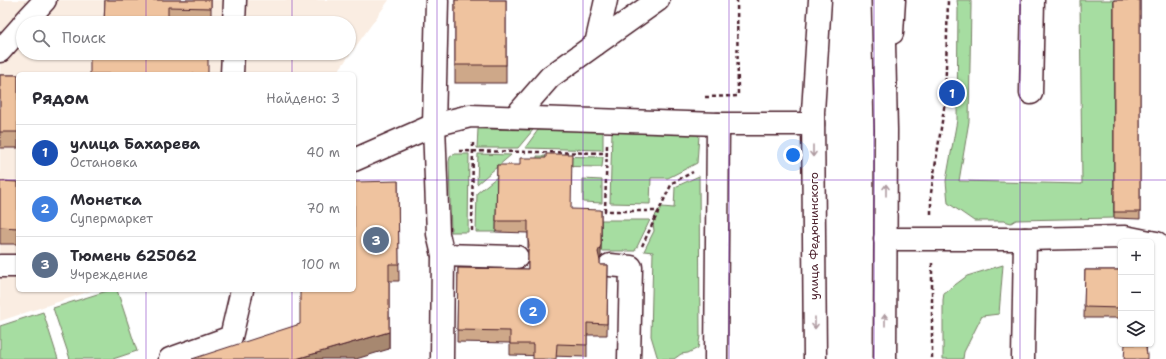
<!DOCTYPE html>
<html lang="ru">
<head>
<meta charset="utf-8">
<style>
	body { margin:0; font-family:"Shantell Sans",sans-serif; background:#f7f7f7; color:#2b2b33 }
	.controls { position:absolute; right:12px; bottom:12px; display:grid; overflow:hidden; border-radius:6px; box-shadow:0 1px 3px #0004 }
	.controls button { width:36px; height:36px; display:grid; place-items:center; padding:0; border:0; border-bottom:1px solid #e1e1e2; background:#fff; color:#2b2b33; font:20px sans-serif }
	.you { position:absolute; left:793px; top:155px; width:14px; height:14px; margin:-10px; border:3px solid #fff; border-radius:50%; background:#1a73e8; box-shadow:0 0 0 6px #1a73e833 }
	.badge { display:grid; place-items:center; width:26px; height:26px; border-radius:50%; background:#c8321e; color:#fff; font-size:13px; font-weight:700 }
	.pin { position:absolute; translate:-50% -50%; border:2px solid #fff; box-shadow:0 1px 4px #0006 }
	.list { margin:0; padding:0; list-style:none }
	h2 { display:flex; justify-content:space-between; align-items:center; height:52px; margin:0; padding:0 16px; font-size:17px }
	h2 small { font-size:13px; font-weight:400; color:#7c7c81 }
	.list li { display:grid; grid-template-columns:26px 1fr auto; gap:12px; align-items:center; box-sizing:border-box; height:56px; padding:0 16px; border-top:1px solid #e1e1e2 }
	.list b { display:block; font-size:15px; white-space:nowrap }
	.list p { margin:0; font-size:13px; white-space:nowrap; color:#7c7c81 }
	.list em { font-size:13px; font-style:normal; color:#7c7c81 }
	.icon { flex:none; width:22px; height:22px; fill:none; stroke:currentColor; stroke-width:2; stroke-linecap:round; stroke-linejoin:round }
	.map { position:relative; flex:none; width:1166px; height:359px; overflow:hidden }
	.search { position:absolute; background:#fff; box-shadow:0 1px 3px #0004; left:16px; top:16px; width:340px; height:44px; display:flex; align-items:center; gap:10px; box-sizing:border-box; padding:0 14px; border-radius:22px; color:#7c7c81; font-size:15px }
	.panel { position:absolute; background:#fff; box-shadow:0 1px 3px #0004; left:16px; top:72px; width:340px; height:220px; border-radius:6px }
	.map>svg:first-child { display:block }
	.built { fill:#faede2; fill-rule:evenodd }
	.green { fill:#a6dda1; stroke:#787e66 }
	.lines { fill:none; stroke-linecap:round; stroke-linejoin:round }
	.minor-casing { stroke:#4a1f2b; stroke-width:25 }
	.major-casing { stroke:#4a1f2b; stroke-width:25 }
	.highway-casing { stroke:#4a1f2b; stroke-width:25 }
	.path { stroke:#4a1f2b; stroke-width:2.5; stroke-dasharray:4 3; stroke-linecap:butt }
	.minor { stroke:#fff; stroke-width:22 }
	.major { stroke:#fff; stroke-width:22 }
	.highway { stroke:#fff; stroke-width:22 }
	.wall { fill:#cea889; stroke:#4a1f2b }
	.shaded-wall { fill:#a7886f; stroke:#4a1f2b }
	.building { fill:#efc39f; stroke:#4a1f2b }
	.oneway { stroke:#ae9aa0 }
	.grid { fill:none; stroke:#7b2cbf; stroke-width:1; stroke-opacity:0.55 }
	.labels { text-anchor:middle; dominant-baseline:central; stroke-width:3; stroke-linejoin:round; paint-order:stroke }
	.street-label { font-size:12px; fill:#4a1f2b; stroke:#fff }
</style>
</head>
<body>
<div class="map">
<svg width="1166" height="359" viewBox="0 0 1166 359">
	<rect width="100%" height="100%" fill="#fff"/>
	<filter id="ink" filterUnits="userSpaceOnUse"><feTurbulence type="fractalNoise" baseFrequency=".025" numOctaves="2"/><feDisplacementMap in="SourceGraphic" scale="8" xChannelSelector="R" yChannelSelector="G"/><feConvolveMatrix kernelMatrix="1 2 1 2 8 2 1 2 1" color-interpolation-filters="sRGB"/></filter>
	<g filter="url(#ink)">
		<path class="built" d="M0 0H389L336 74H18V290H94L0 321ZM23 23H349V53H23Z"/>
		<g class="green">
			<path d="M957 0H971V7L969 121 959 181 1082 184 1080 0H1114V218L1016 220 1011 223 1004 221H974L948 203 946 181 957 120 958 9Z"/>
			<path d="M478 129 533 130 518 148H477Z"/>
			<path d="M538 130 603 131V150L525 148Z"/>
			<path d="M612 132 699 135 697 163 668 178H651L650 204 610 203Z"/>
			<path d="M455 154H469L468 232H451L449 162 450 157Z"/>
			<path d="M478 154 511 155 477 184Z"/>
			<path d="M537 156 603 157 602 167 547 166 537 170Z"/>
			<path d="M699 176 700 336 698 348 688 353 681 354 674 359H659L657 356 651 336 653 252 644 251 654 231 653 223 656 214 662 207 674 208 675 187Z"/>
			<path d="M497 177 496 232H476L477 193Z"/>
			<path d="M583 179 602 180V203L583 202Z"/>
			<path d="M601 220H650L635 251H601Z"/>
			<path d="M1003 265 999 314 982 316 964 352 963 359H943V300L944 293 967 276Z"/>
			<path d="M110 290H117L137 351 113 359H70L53 308Z"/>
			<path d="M43 312 58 359H0V326Z"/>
		</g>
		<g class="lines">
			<defs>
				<g id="minor">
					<path d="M437 0 434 125 438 234 443 255 442 359"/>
					<path d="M24 23 45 0"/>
					<path d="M234 23 235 0"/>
					<path d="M596 44 658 0"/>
					<path d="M0 51 23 25"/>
					<path d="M232 74 233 53"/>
					<path d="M1031 93 1033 0"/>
					<path d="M515 117 550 77 596 44 606 0"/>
					<path d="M354 160 434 125 470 116 718 124"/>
					<path d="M885 239H1025L1125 237 1150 242"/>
					<path d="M1151 242 1157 243 1158 359"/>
					<path d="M443 255 517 257"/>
					<path d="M610 265 631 267 629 359"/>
					<path d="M0 266H18"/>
					<path d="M170 359 231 337 242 290"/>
					<path d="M716 359 718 124H813"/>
					<path d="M1023 359 1025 239"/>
				</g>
				<path id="major" d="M892 33 894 0"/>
				<g id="highway">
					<path d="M883 0 886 130 885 359"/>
					<path d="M815 359 813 112 820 0"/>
				</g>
			</defs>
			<use href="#minor" class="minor-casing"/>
			<use href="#major" class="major-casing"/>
			<use href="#highway" class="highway-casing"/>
			<g class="path">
				<path d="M705 97 738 96 737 0"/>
				<path d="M607 145 605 211H659"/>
				<path d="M459 151 607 153"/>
				<path d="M931 214V193L945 102 948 0"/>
				<path d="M472 231 473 140"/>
				<path d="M642 246 672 183 693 172"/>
				<path d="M932 263V359"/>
			</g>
			<use href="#minor" class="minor"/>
			<use href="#major" class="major"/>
			<use href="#highway" class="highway"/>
		</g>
		<g class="wall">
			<path d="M105 0H211V23H104Z"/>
			<rect x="455" y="0" width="51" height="83"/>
			<path d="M1114 0H1140V219L1114 218Z"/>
			<rect x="0" y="75" width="18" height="73"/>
			<path d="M497 165 571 209 601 257 600 259V265H608L607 335H587V357L510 355V343L457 342 458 268 528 269V233L496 232Z"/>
			<path d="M0 181 18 182V244H0Z"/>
			<path d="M398 181 399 281H389V349L300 324Z"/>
			<path d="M1085 270H1121V318H1084Z"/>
		</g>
		<g class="shaded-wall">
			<path d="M601 210V257L598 264V252Z"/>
			<path d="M389 332V349L356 359H296Z"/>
		</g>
		<g class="building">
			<path d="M105 0H211V8L168 7V23H104Z"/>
			<rect x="455" y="0" width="51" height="65"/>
			<rect x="1114" y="0" width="26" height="212"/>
			<path d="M90 53H168L208 54V74H90Z"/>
			<rect x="0" y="75" width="18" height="57"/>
			<path d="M546 154H572L571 209 601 210V245L598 252 600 261V265H608L607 324 587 323V345L557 344 556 359H533V344H510V331L457 330 458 268 528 269V251L529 245 528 240V221H496L497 165H520V158H546Z"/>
			<path d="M0 181 18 182V228L0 227Z"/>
			<path d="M398 181 399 264H389V332L296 359H192L300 324V290H354V182Z"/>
			<path d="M1085 270H1121V308L1084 307Z"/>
			<path d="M1125 344H1145L1146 348 1147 355V359H1124Z"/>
		</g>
		<defs><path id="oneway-shaft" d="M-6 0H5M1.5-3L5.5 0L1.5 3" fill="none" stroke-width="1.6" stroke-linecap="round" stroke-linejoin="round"/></defs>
		<g class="oneway">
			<use href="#oneway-shaft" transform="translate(813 151) rotate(90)"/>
			<use href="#oneway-shaft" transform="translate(886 190) rotate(-90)"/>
			<use href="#oneway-shaft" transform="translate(885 320) rotate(-90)"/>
			<use href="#oneway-shaft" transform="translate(815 323) rotate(90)"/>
		</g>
	</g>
	<path class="grid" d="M146 0V23M292 0V23M437 0V359M583 0V359M729 0V359M874 0V359M1020 0V359M146 53V74M292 53V74M0 180H18M354 180H1166M146 290V359M292 290V359"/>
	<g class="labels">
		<g class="street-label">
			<text transform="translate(814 236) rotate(-90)">улица Федюнинского</text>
		</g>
	</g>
</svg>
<div class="controls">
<button>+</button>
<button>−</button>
<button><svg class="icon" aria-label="layers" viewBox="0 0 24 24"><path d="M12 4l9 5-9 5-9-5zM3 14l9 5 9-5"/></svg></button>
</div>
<div class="you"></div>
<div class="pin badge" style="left:952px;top:93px;background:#1a4fb4">1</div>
<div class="pin badge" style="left:533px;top:311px;background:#3f7fe0">2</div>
<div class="pin badge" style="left:376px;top:240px;background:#5c6f8a">3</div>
<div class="search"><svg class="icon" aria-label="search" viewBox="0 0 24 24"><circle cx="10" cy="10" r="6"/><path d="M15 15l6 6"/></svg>Поиск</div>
<section class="panel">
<h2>Рядом<small>Найдено: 3</small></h2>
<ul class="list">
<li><span class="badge" style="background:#1a4fb4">1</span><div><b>улица Бахарева</b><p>Остановка</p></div><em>40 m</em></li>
<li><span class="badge" style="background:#3f7fe0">2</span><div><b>Монетка</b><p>Супермаркет</p></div><em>70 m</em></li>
<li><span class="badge" style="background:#5c6f8a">3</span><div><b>Тюмень 625062</b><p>Учреждение</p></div><em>100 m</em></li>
</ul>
</section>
</div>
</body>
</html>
